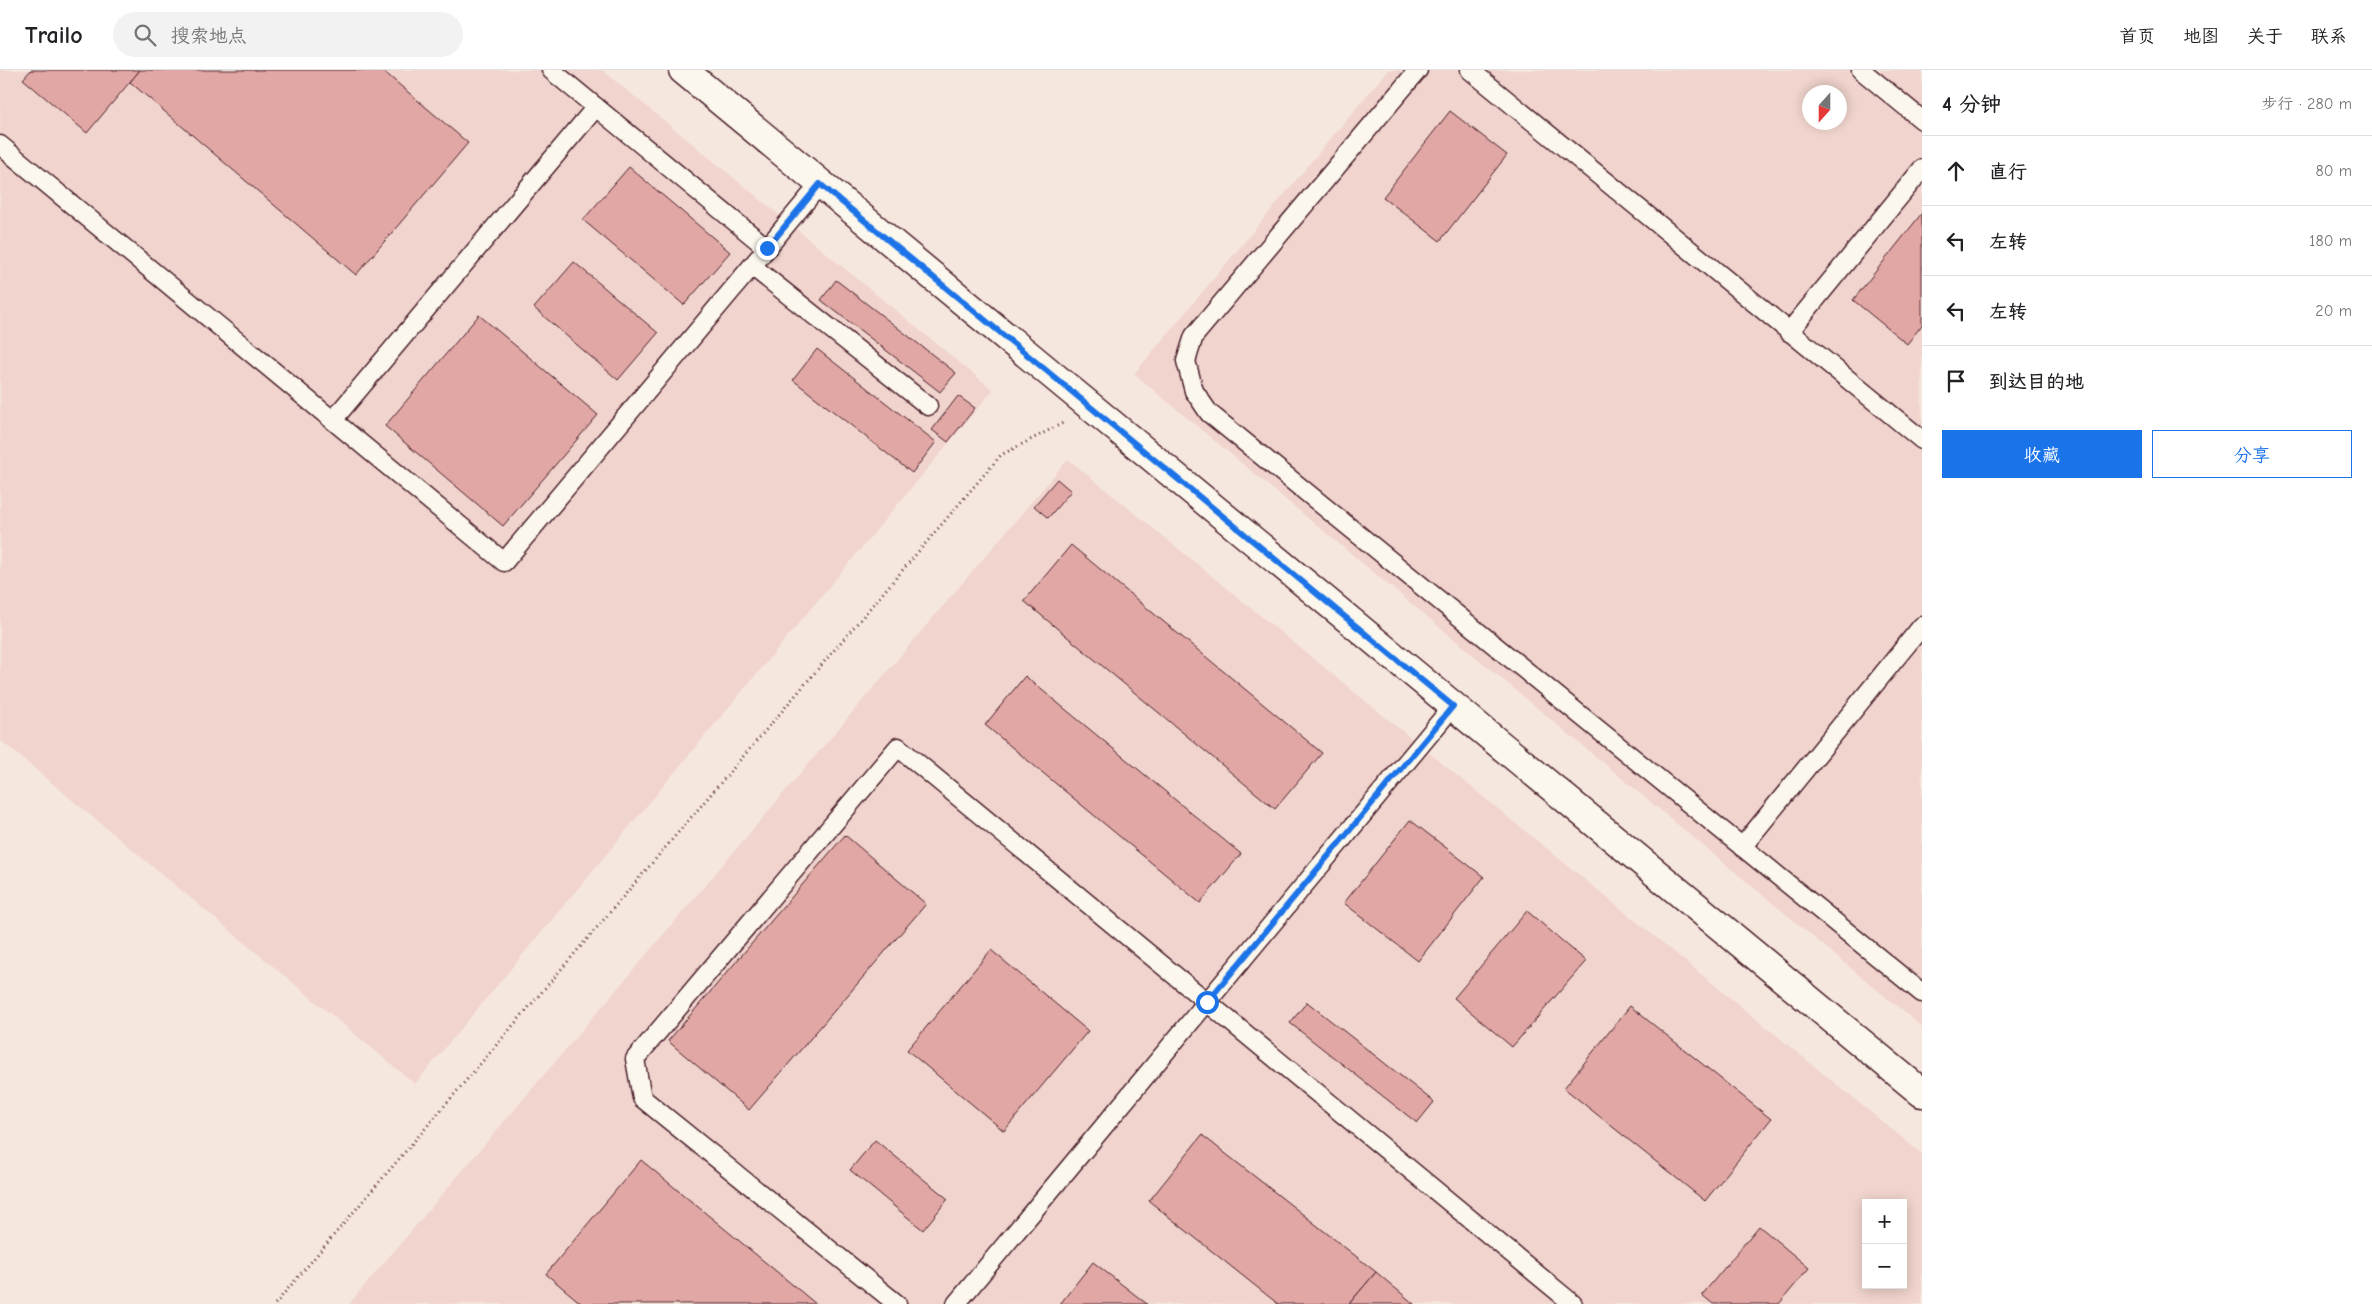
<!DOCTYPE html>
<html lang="zh">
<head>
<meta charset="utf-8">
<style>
	body { margin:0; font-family:"Comic Neue","LXGW WenKai TC",sans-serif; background:#f2f2f2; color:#202124 }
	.controls { position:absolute; right:15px; bottom:15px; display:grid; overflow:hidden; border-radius:0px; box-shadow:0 2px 12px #0003 }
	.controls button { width:45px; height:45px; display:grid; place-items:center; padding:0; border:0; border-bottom:1px solid #e0e0e0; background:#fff; color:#202124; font:25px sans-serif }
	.compass { position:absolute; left:1802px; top:15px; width:45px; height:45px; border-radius:50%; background:#fff; box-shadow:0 2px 12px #0003; rotate:201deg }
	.stop { position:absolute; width:15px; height:15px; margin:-11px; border:4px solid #1a73e8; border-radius:50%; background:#fff }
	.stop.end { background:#1a73e8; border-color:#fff; box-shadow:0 1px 5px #0008 }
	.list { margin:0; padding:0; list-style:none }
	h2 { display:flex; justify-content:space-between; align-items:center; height:65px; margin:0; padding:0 20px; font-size:21px }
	h2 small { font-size:16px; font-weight:400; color:#757577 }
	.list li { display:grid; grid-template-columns:32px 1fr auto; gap:15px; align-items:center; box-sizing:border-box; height:70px; padding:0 20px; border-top:1px solid #e0e0e0 }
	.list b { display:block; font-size:19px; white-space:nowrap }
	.list em { font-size:16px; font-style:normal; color:#757577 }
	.actions { display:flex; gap:10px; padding:15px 20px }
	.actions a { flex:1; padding:11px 0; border:1px solid #1a73e8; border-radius:0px; text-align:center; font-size:18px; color:#1a73e8 }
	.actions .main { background:#1a73e8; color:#fff }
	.icon { flex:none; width:28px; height:28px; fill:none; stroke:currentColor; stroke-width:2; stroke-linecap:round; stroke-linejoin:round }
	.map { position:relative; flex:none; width:1922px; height:1234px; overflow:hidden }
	header { display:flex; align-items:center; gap:30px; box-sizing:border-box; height:70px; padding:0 25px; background:#fff; border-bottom:1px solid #e0e0e0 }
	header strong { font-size:24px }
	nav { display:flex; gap:28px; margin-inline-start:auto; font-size:18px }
	.search { width:350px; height:45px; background:#f2f2f2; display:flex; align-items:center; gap:12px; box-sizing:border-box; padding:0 18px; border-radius:28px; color:#757577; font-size:19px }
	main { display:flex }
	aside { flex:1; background:#fff }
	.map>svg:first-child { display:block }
	.built { fill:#f0d4cd; fill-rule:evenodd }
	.building { fill:#e1a7a4; stroke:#4a1f2b }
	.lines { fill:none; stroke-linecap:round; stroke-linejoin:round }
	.service-casing { stroke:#4a1f2b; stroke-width:21 }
	.tertiary-casing { stroke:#4a1f2b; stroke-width:31 }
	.path { stroke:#4a1f2b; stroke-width:3; stroke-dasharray:1 4; stroke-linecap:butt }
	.service { stroke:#fbf7ec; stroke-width:18 }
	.tertiary { stroke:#fbf7ec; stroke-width:28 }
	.route { stroke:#1a73e8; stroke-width:6 }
</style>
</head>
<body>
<header>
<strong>Trailo</strong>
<div class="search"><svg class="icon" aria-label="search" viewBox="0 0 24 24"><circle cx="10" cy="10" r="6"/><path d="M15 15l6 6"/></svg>搜索地点</div>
<nav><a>首页</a><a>地图</a><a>关于</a><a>联系</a></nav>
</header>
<main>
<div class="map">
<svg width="1922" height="1234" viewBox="0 0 1922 1234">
	<rect width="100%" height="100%" fill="#f6e7de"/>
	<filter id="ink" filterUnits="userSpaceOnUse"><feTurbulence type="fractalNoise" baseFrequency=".02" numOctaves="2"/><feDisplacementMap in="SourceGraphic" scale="10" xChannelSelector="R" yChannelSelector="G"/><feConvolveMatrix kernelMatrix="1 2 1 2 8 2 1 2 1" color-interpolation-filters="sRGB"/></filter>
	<g filter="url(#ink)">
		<g class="built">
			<path d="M0 0H602L993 320 415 1014 0 670Z"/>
			<path d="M1388 0H1922V957L1134 304ZM1810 22H1840V52H1810Z"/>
			<path d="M1068 389 1922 1084V1234H349ZM1866 1133H1903V1215H1866Z"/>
		</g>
		<g class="building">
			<path d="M31 0H140L87 63 23 9Z"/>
			<path d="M140 0H382L468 73 356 205 130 12Z"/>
			<path d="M1450 41 1507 85 1440 171 1383 127Z"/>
			<path d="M629 97 730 182 684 235 583 150Z"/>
			<path d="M1922 143V255L1907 274 1853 230Z"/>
			<path d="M574 192 658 263 618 310 534 238Z"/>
			<path d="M836 210 956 303 940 322 821 230Z"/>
			<path d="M479 245 598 345 503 456 385 356Z"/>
			<path d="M817 279 936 372 912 403 793 310Z"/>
			<path d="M958 326 975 338 948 372 932 360Z"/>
			<path d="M1057 409 1071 421 1048 448 1034 436Z"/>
			<path d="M1071 475 1322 683 1275 739 1024 531Z"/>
			<path d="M1025 606 1241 784 1200 833 985 655Z"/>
			<path d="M1410 750 1484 807 1418 891 1344 833Z"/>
			<path d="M845 765 926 834 749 1040 668 971Z"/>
			<path d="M1527 841 1586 891 1512 977 1454 928Z"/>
			<path d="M991 880 1088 961 1004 1061 907 980Z"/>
			<path d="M1307 932 1434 1032 1417 1053 1290 953Z"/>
			<path d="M1630 936 1771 1049 1705 1131 1564 1018Z"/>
			<path d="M1202 1065 1376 1202 1349 1234H1278L1149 1131Z"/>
			<path d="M875 1070 948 1129 923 1160 850 1100Z"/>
			<path d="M641 1090 816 1234H582L546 1204Z"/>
			<path d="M1759 1156 1809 1198 1779 1234H1713L1702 1225Z"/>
			<path d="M1093 1192 1147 1234H1060Z"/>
			<path d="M1376 1202 1414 1234H1349Z"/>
		</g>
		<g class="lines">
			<defs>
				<g id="service">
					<path d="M1418 0 1194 266 1186 291 1194 321 1209 343 1922 923"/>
					<path d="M1470 0 1922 370"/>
					<path d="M1861 0 1922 50"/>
					<path d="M0 75 504 492 767 178 551 0"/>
					<path d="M767 178 820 114"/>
					<path d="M752 196 928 336"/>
					<path d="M1789 262 1922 99"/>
					<path d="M333 350 596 37"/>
					<path d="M1742 777 1922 556"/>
					<path d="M897 1234 642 1028 635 989 898 677 1573 1234"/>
					<path d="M956 1234 1453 636"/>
				</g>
				<path id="tertiary" d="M683 0 1922 1023"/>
			</defs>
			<use href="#service" class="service-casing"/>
			<use href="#tertiary" class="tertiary-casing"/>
			<path class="path" d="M275 1234 1001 385 1063 353"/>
			<use href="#service" class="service"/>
			<use href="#tertiary" class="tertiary"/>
		</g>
	</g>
	<g class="lines" filter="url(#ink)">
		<path class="route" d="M767 178 820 114 1453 636 1207 932"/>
	</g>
</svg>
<div class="controls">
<button>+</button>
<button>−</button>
</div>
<svg class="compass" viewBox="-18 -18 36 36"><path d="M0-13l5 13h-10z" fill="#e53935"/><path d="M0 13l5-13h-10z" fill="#757577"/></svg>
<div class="stop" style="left:1207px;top:932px"></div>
<div class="stop end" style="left:767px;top:178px"></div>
</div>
<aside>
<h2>4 分钟<small>步行 · 280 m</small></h2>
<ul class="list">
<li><svg class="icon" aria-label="ahead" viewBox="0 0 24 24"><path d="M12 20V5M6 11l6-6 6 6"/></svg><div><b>直行</b></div><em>80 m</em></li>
<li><svg class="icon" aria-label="left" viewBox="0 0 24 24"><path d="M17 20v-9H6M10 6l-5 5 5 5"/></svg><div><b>左转</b></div><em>180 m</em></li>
<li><svg class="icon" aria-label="left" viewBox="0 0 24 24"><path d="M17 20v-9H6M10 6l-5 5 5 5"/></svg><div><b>左转</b></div><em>20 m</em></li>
<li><svg class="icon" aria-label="arrive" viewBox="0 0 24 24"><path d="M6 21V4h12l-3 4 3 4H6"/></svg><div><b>到达目的地</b></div></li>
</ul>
<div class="actions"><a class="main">收藏</a><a>分享</a></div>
</aside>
</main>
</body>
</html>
